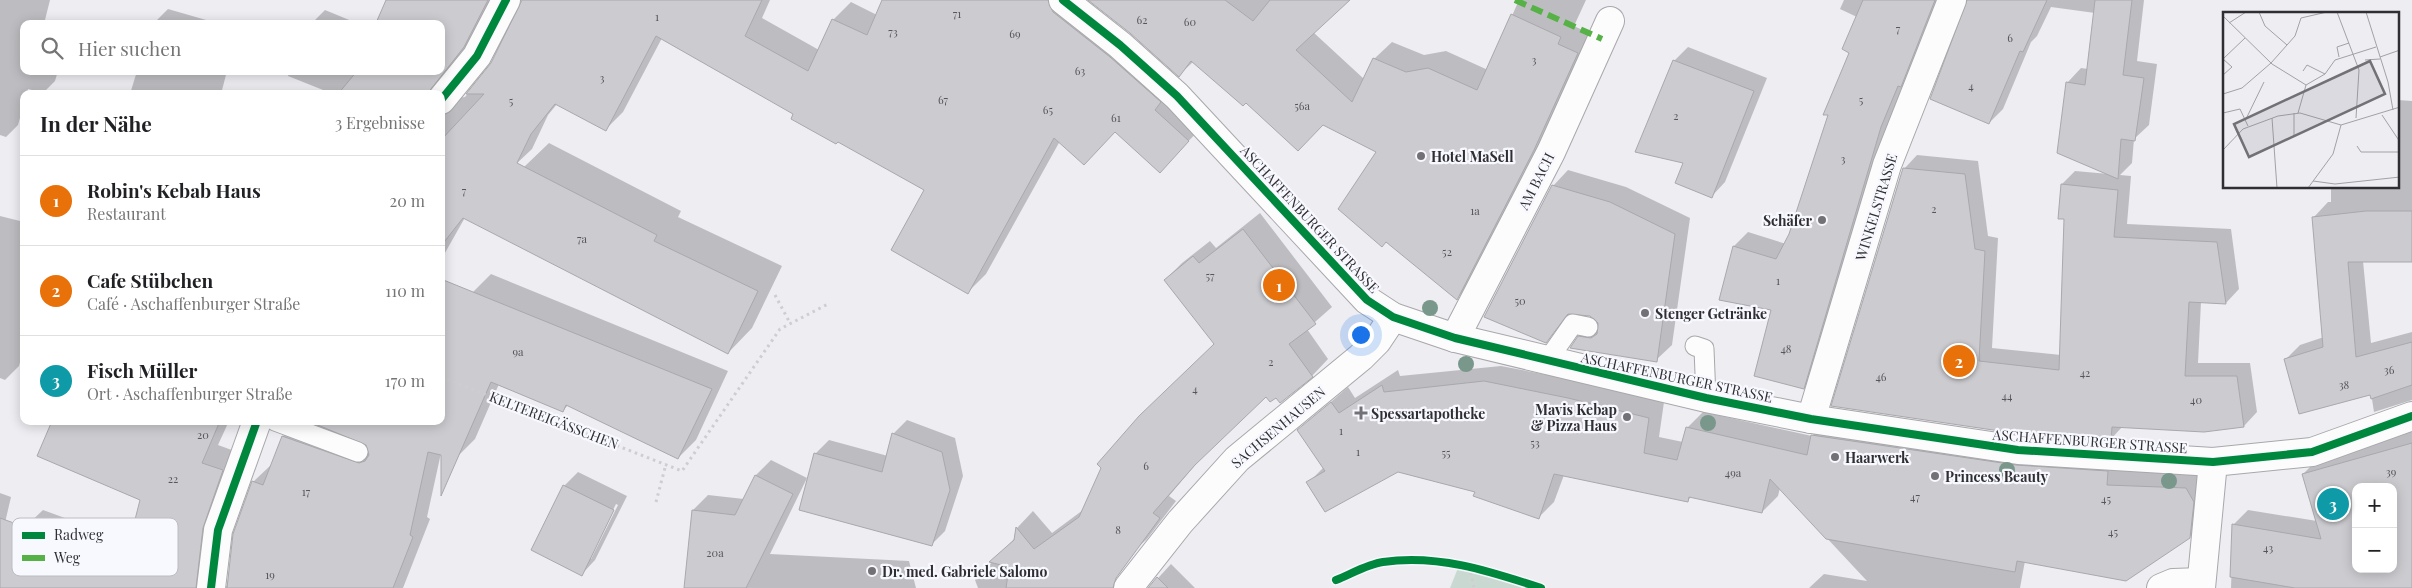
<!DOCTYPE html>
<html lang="de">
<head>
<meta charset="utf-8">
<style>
	body { margin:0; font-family:"Playfair Display",serif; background:#f6f6f6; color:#202124 }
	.controls { position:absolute; right:15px; bottom:15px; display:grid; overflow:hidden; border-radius:10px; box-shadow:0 2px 12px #0003 }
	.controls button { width:45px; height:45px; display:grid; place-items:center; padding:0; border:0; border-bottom:1px solid #e0e0e0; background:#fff; color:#202124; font:25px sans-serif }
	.you { position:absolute; left:1360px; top:334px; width:18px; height:18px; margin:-12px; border:4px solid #fff; border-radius:50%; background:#1a73e8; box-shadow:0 0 0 8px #1a73e833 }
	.badge { display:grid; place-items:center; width:32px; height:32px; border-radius:50%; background:#0f766e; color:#fff; font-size:16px; font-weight:700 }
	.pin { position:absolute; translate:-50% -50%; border:2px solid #fff; box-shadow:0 1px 5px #0006 }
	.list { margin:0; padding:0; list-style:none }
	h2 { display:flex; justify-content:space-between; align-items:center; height:65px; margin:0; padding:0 20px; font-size:21px }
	h2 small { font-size:16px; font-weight:400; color:#757577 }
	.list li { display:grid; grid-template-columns:32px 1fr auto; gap:15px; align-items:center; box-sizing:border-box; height:90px; padding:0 20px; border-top:1px solid #e0e0e0 }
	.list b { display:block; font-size:19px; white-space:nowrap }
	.list p { margin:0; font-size:16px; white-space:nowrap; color:#757577 }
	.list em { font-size:16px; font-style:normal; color:#757577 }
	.icon { flex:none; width:28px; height:28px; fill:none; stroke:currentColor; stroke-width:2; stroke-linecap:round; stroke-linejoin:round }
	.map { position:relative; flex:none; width:2412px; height:588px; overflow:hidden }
	.search { position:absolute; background:#fff; box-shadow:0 2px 12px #0003; left:20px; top:20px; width:425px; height:55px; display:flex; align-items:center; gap:12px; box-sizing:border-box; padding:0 18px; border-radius:10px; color:#757577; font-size:19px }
	.panel { position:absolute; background:#fff; box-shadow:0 2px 12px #0003; left:20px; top:90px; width:425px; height:335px; border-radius:10px }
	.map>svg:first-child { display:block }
	.park { fill:#c9d9d2 }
	.shadow { fill:#0003; fill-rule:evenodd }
	.building { fill:#cccbcf; stroke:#a9a8ac; fill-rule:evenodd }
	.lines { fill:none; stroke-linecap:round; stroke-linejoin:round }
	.lane-casing { stroke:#a8a8ac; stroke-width:21 }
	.street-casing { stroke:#a8a8ac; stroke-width:30 }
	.secondary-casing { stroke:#a8a8ac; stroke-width:30 }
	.path { stroke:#ceced0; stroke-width:3; stroke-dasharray:2.5 4; stroke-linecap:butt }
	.lane { stroke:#fcfcfd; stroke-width:19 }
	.street { stroke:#fcfcfd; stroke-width:28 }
	.secondary { stroke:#fcfcfd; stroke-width:28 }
	.quiet { stroke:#56b246; stroke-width:6; stroke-dasharray:12 6; stroke-linecap:butt }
	.cycleway-casing { stroke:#f8f8ff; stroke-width:11 }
	.cycleway { stroke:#00873e; stroke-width:8 }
	.tree { fill:#79978b }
	.poi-dot { fill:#727276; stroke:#f8f8ff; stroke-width:2 }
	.labels { text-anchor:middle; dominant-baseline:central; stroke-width:4.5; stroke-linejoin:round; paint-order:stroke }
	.number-label { font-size:11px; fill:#56565a }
	.poi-label { font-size:14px; font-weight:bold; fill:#2f2f33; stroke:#f8f8ff; text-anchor:start }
	.street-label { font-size:14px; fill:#2f2f33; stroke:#f8f8ff }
	.inset-road { fill:none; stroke:#a1a1a6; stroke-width:1 }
	.view { fill:#727276; fill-opacity:0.15; stroke:#727276; stroke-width:2.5 }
	.inset-edge { fill:none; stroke:#2f2f33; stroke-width:2.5 }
	.key { fill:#f8f8ff; stroke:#bcbcc2; stroke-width:1 }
	.key-label { font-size:14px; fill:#2f2f33 }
</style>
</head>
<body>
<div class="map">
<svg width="2412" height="588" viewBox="0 0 2412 588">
	<rect width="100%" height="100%" fill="#ededf2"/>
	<path class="park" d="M1458 568 1527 588H1450Z"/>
	<g class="shadow">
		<path d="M0 0H50L44 24H24V71H58L55 81 43 93 28 89 27 94H24V104L18 125 6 137 0 135Z"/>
		<path d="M387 0H496L481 28 446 71 443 79 457 98 465 97 492 64 523 0H770L762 18 819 50 833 20 851 2 877 15 883 0H1078L1206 123 1177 153 1116 130 1060 141 986 274 968 292 925 189 662 38 623 112 605 130 557 104 548 115 532 149 514 166 498 159 441 260V94H333L288 76 289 71H441V24H377Z"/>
		<path d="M1090 0H1348L1313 32 1364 79 1374 59 1392 42 1424 55 1446 51 1488 70 1519 0H1586L1574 26 1595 36 1474 281 1457 298 1378 151 1324 123 1246 101 1193 62 1179 75 1130 32Z"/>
		<path d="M1844 0H1943L1818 374 1803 388 1773 309 1734 246 1748 232 1786 244 1790 234 1850 52 1857 17 1840 9Z"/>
		<path d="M1969 0H2144L2137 61 2157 64 2149 125 2134 139 2132 163 2120 175 2131 176 2127 224 2231 229 2239 289 2226 303 2201 302 2198 363H2250L2257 412 2244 426H2123L2111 439 1833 405 1904 169 1917 155 1978 161 1988 236 1998 238 1992 348 2061 355 2065 218 2062 184 2075 171 2109 174 2067 83 2081 68 2088 69 2095 13 2051 7 2037 36 2031 42 2003 109 1989 123Z"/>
		<path d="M168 9 220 24H153Z"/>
		<path d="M325 10 359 24H311Z"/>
		<path d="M1688 47 1767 78 1725 182 1712 196 1685 162 1674 61Z"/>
		<path d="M137 71H227L221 94H130Z"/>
		<path d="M2398 100 2412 101V261H2363L2371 343 2412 332V400L2374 412 2371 393 2285 360 2300 345 2324 337 2313 218 2328 202H2331V188H2398Z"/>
		<path d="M549 143 681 211 678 217 782 266 752 328 728 353 524 167Z"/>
		<path d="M1568 170 1626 187 1690 218 1672 345 1656 360 1579 337 1595 322H1598L1596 317 1575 312 1570 314 1545 342 1553 186Z"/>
		<path d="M1260 213 1332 307 1307 329 1328 359 1312 376 1277 396 1266 395 1207 451 1169 496 1176 501 1147 539 1093 588H978L975 580 1015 538 1017 528 1033 511 1052 533 1083 510 1215 344 1165 280 1182 263 1210 241 1216 248Z"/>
		<path d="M0 216 24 222V347L19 366 5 380 0 378Z"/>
		<path d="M491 274 728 371 696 440 678 458 568 405 563 411 499 384 475 439 457 457 441 453 427 517 430 519 403 588H0L25 527 43 510 131 542 142 499 69 421H229L218 445 240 453 220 583 227 586 235 534 253 482 272 464 283 436 298 421H441V370L473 292Z"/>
		<path d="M1501 366 1585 382 1664 402 1659 437 1683 442 1687 428 1703 412 1812 436 1828 419 2202 472 2206 520 2189 537 2025 561 2020 588H1809L1824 574 1867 581 1780 488 1778 496 1762 512 1692 496 1687 501 1564 475 1554 502 1538 518 1476 491 1398 470 1308 483 1324 467 1299 430 1348 387 1355 398 1398 370 1400 376Z"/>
		<path d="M907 420 955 438 963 476 945 531 931 545 815 454 829 440 888 456 893 434Z"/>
		<path d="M2412 424V588H2231L2233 525 2248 510 2317 521 2303 474 2318 459 2384 441 2394 430ZM2356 487H2393V569H2356Z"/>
		<path d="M771 460 807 478 770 554 909 561 916 588H685L693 510 708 495 744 499 756 475Z"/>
		<path d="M578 472 627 496 595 560 582 574 564 486ZM616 504 618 505 591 559H589Z"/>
		<path d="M0 493 11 497 0 544Z"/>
		<path d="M1171 564 1195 588H1149Z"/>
	</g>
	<g class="building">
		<path d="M386 0H488L464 47 427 94H338L357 71H441V24L376 23Z"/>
		<path d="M522 0H762L745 36 808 71 832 19 867 35 882 0H1048L1053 12 1110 57 1161 102 1155 110 1189 141 1160 173 1115 132 1084 165 1054 138 968 294 891 250 924 190 838 142 836 144 791 119 793 114 656 36 606 131 555 104 531 134 517 163 657 235 654 241 758 291 728 354 463 218 441 246V140L484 94H466L491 63Z"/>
		<path d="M1088 0H1225L1253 21 1270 0H1350L1296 50 1352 102 1373 58 1406 72 1428 68 1477 90 1511 14 1561 37 1558 44 1578 53 1534 150 1457 300 1386 242 1382 247 1338 209 1376 152 1323 125 1298 151 1246 103 1243 106 1191 61 1179 77 1130 33Z"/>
		<path d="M1863 0H1935L1901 87 1898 86 1881 127 1804 389 1754 376 1771 310 1719 300 1733 246 1776 259 1789 234 1828 115H1823L1849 53 1842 49Z"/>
		<path d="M1967 0H2047L2023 52 2020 51 1989 124 1930 99Z"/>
		<path d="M2095 0H2132L2123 75 2144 78 2135 141 2121 139 2118 179 2057 153 2066 82 2085 85Z"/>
		<path d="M1673 60 1754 91 1712 198 1675 183 1683 163 1635 152Z"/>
		<path d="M1903 168 1965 174 1975 249 1985 251 1979 361 2059 370 2064 219H2058L2061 184 2118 190 2114 237 2217 242 2226 304 2189 302 2185 376H2237L2244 427 2204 432 2112 427 2111 440 2020 434 1831 406Z"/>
		<path d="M1552 185 1610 202 1675 234 1657 362 1570 348 1578 336 1591 338 1597 334 1598 323 1590 316 1568 314 1546 343 1484 317Z"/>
		<path d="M2366 211H2412V262H2348L2356 357 2412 342V385L2371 399 2370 395 2299 414 2284 359 2323 347 2312 217Z"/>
		<path d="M1243 229 1316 324 1289 344 1313 377 1280 403 1276 398 1270 402 1266 397 1195 465 1153 513 1160 518 1116 578 1113 588H1006L1009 567 989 562 1014 540 1016 527 1034 549 1079 517 1101 468 1097 464 1139 416 1214 344 1164 280 1193 256 1199 263Z"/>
		<path d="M441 279 712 389 678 459 566 405 563 412 491 382 441 496V455L428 452 410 535 413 537 393 588H227L233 534 252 481 263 485 282 436 359 463 365 461 369 455 366 445 308 421H441Z"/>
		<path d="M1484 381 1568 398 1649 418 1644 453 1677 460 1686 427 1807 455 1811 435 2016 465 2108 471 2107 485 2186 488 2194 502 2190 538 2126 581 2017 561 2015 572 1826 539 1770 479 1762 513 1689 497 1688 502 1554 474 1539 519 1473 496 1475 492 1398 472 1325 512 1306 482 1325 471 1297 430 1331 402 1339 413 1382 385 1384 392Z"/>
		<path d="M52 421H220L202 463 223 470 203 528 196 588H0V518L124 563 140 500 37 456Z"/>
		<path d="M892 433 942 452 950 490 932 546 799 510 814 453 882 472Z"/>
		<path d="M2412 443V588H2295L2230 577 2232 524 2321 539 2302 474ZM2356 487H2393V569H2356Z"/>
		<path d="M755 475 793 494 746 588H684L692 510 735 515Z"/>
		<path d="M563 485 614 510 582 576 531 550Z"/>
		<path d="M1157 577 1168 588H1148Z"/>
	</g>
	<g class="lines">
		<defs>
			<g id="lane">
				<path d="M1695 346 1704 349 1706 398"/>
				<path d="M1547 361 1573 324 1588 327"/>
				<path d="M275 421 358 452"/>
			</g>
			<g id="street">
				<path d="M1063 0 1120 45 1177 96 1367 300 1393 317 1455 338 1706 398 1811 419 2018 450 2213 462 2312 452 2412 416"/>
				<path d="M1455 338 1551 152 1610 21"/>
				<path d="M1811 419 1887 165 1952 0"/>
				<path d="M1128 588 1180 522 1237 459 1361 357 1377 341 1393 317"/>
				<path d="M2161 588 2173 583 2201 582"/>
				<path d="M2201 588 2213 462"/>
			</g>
			<g id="secondary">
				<path d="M441 100 477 56 506 0"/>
				<path d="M211 588 218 530 257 421"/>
			</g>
		</defs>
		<use href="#lane" class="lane-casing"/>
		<use href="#street" class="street-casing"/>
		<use href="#secondary" class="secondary-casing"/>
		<g class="path">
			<path d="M775 295 790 323"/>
			<path d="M441 377 682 471 780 329 828 304"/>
			<path d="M656 502 666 464"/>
			<path d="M1469 566 1474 588"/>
		</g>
		<use href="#lane" class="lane"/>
		<use href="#street" class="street"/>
		<use href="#secondary" class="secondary"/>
		<path class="quiet" d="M1515 0 1602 39"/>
		<defs>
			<g id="cycleway">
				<path d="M1063 0 1120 45 1177 96 1367 300 1393 317 1455 338 1706 398 1811 419 2018 450 2213 462 2312 452 2412 416"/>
				<path d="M441 100 477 56 506 0"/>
				<path d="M1336 580C1351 574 1368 564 1383 562 1438 554 1489 571 1541 588"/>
				<path d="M211 588 218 530 257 421"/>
			</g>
		</defs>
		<use href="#cycleway" class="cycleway-casing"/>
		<use href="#cycleway" class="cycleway"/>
	</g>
	<g class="tree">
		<circle cx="1430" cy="308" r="8"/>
		<circle cx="1466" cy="364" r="8"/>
		<circle cx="1708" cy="423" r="8"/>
		<circle cx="2007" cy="470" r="8"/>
		<circle cx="2169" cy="481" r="8"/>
	</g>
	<g class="poi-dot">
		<circle cx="1421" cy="156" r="5"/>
		<circle cx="1822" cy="220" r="5"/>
		<circle cx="1645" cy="313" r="5"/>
		<path d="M1358.5 405.5h5v5h5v5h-5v5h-5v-5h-5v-5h5z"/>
		<circle cx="1627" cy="417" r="5"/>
		<circle cx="1835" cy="457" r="5"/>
		<circle cx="1935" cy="476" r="5"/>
		<circle cx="872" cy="571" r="5"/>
	</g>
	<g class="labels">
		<g class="number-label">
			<text x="957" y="13">71</text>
			<text x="657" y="16">1</text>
			<text x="1142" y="19">62</text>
			<text x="1190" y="21">60</text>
			<text x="1898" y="28">7</text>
			<text x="893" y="31">73</text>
			<text x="1015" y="33">69</text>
			<text x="2010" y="37">6</text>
			<text x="1534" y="59">3</text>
			<text x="1080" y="70">63</text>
			<text x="602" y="77">3</text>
			<text x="1971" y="85">4</text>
			<text x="943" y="99">67</text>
			<text x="1861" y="99">5</text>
			<text x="511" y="100">5</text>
			<text x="1302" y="105">56a</text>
			<text x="1048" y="109">65</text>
			<text x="1676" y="115">2</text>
			<text x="1116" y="117">61</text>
			<text x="1843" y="158">3</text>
			<text x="464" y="190">7</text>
			<text x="1934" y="208">2</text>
			<text x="1475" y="210">1a</text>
			<text x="582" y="238">7a</text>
			<text x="1447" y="251">52</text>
			<text x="1210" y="275">57</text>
			<text x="1778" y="280">1</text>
			<text x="1520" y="300">50</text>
			<text x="1786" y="348">48</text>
			<text x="518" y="351">9a</text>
			<text x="1271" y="361">2</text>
			<text x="2389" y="369">36</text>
			<text x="2085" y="372">42</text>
			<text x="1881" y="376">46</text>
			<text x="2344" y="384">38</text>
			<text x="1195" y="388">4</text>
			<text x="2007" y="395">44</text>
			<text x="2196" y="399">40</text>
			<text x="1341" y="430">1</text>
			<text x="203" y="434">20</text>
			<text x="1535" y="442">53</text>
			<text x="1358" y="451">1</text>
			<text x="1446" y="452">55</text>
			<text x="1146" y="465">6</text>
			<text x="2391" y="471">39</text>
			<text x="1733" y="472">49a</text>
			<text x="173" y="478">22</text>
			<text x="306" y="491">17</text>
			<text x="1915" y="496">47</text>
			<text x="2106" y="498">45</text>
			<text x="1118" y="529">8</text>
			<text x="2113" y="531">45</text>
			<text x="2268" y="547">43</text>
			<text x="715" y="552">20a</text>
			<text x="270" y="574">19</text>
		</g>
		<g class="poi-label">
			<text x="1431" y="156">Hotel MaSell</text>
			<text x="1812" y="220" text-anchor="end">Schäfer</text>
			<text x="1655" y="313">Stenger Getränke</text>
			<text x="1617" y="409" text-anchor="end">Mavis Kebap<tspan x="1617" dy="16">&amp; Pizza Haus</tspan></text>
			<text x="1371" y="413">Spessartapotheke</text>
			<text x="1845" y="457">Haarwerk</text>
			<text x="1945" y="476">Princess Beauty</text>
			<text x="882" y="571">Dr. med. Gabriele Salomo</text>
		</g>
		<g class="street-label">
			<text transform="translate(1536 181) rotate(-63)">AM BACH</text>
			<text transform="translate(1876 207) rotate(-73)">WINKELSTRASSE</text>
			<text transform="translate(1310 219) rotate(47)">ASCHAFFENBURGER STRASSE</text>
			<text transform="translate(1677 377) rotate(12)">ASCHAFFENBURGER STRASSE</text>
			<text transform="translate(554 420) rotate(21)">KELTEREIGÄSSCHEN</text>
			<text transform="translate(1278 427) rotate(-40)">SACHSENHAUSEN</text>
			<text transform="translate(2090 441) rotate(4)">ASCHAFFENBURGER STRASSE</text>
		</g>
	</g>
	<g transform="translate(2223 12)">
		<rect width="176" height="176" fill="#ededf2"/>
		<path class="inset-road" d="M36 0 42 14 64 33M114 0 136 58 133 106M143 0 165 70 170 98M0 4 49 52 83 73M6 11 23 0M116 45 114 35 126 31M157 45 177 38M0 47 22 26M0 47 9 55 0 63M142 48 157 47M80 59 84 53 102 62M0 82 19 76 48 51 72 24 78 6 104 0M0 101 17 97 25 114M75 101 83 73 102 62 112 48 153 35M159 103 177 130M49 106 54 176M23 107 41 70M118 113 177 95M71 123V101M134 134 138 140H177M0 138 20 117 55 104 77 101 118 113M90 169 112 172 177 165M85 176 110 142 118 113"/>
		<path class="view" d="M147 49 162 82 26 145 11 112Z"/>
		<rect width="176" height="176" class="inset-edge"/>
	</g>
	<rect x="12" y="518" width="166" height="58" rx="8" class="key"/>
	<rect x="22" y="532" width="23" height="7" fill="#00873e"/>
	<rect x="22" y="555" width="23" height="6" fill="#56b246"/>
	<g class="key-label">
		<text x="54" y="540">Radweg</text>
		<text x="54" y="563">Weg</text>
	</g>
</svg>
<div class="controls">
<button>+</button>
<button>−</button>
</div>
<div class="you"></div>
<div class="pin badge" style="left:1279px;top:285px;background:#e8710a">1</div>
<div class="pin badge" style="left:1959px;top:361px;background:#e8710a">2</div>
<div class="pin badge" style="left:2333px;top:504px;background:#0f9aa8">3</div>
<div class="search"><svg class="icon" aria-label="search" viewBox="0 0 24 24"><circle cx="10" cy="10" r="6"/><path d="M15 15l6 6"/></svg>Hier suchen</div>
<section class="panel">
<h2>In der Nähe<small>3 Ergebnisse</small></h2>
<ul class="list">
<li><span class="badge" style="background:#e8710a">1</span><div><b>Robin's Kebab Haus</b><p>Restaurant</p></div><em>20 m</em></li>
<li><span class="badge" style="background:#e8710a">2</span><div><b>Cafe Stübchen</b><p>Café · Aschaffenburger Straße</p></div><em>110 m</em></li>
<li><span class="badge" style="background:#0f9aa8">3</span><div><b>Fisch Müller</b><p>Ort · Aschaffenburger Straße</p></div><em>170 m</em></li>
</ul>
</section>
</div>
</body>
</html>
